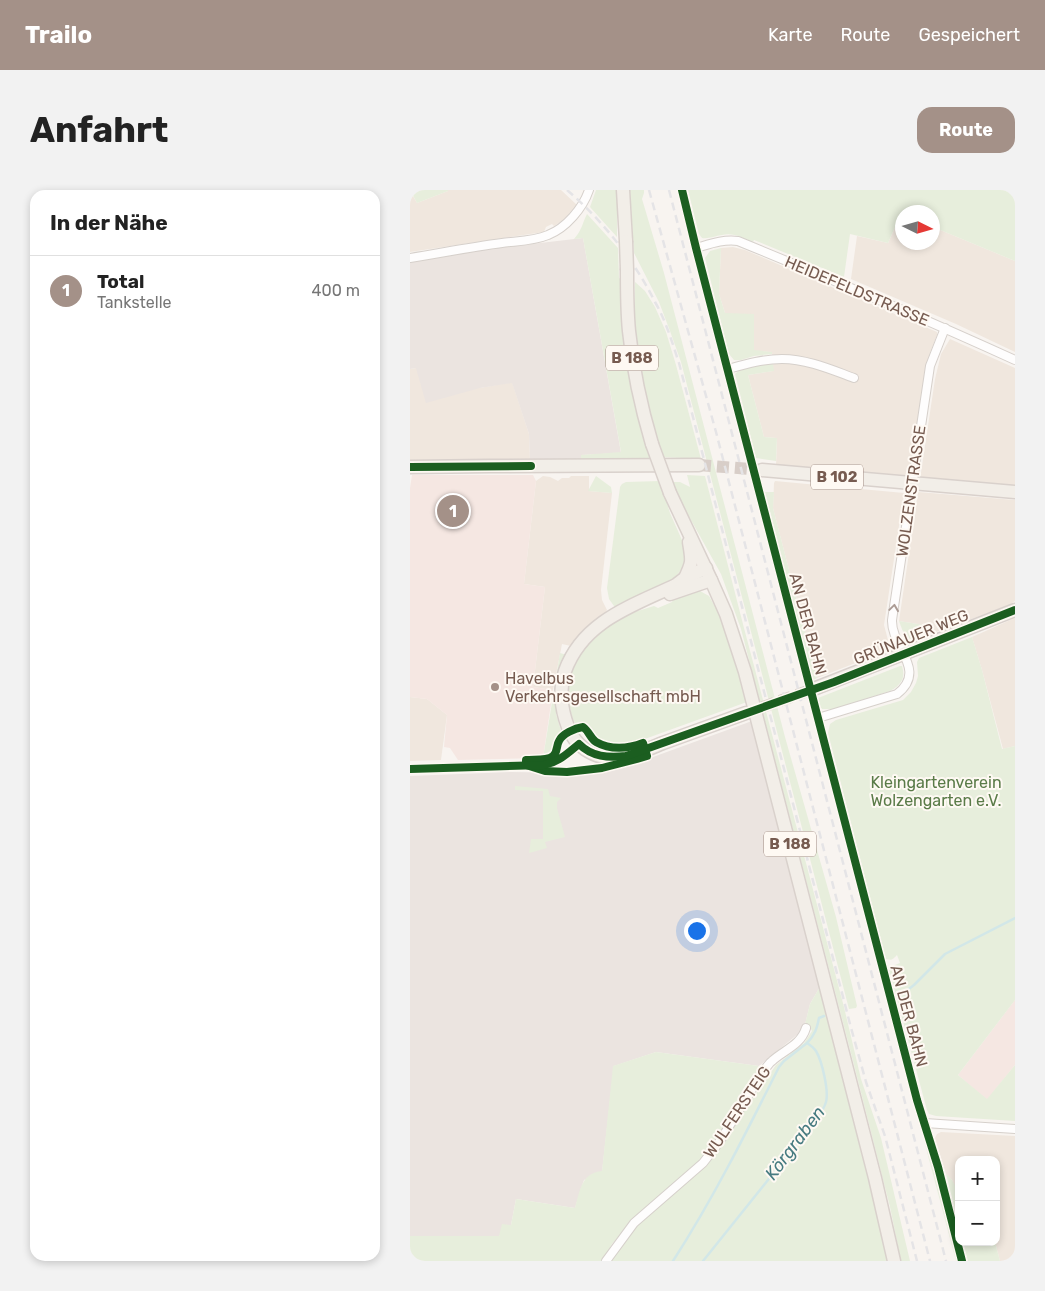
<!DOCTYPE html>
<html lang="de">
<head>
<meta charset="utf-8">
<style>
	body { margin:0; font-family:Rubik,sans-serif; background:#f2f2f2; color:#222 }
	.controls { position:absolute; right:15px; bottom:15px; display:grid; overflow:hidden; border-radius:10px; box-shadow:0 2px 8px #0003 }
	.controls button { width:45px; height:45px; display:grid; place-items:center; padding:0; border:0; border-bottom:1px solid #e0e0e0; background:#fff; color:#222; font:25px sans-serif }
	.compass { position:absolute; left:485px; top:15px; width:45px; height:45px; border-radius:50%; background:#fff; box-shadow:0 2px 8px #0003; rotate:95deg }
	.you { position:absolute; left:286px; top:740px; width:18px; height:18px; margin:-12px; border:4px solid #fff; border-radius:50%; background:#1a73e8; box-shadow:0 0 0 8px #1a73e833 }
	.badge { display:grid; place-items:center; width:32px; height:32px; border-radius:50%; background:#a49188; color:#fff; font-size:16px; font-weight:700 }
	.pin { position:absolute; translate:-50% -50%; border:2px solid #fff; box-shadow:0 1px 5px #0006 }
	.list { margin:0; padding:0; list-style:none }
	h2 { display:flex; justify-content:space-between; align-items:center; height:65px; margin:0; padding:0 20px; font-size:21px }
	h2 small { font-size:16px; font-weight:400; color:#767676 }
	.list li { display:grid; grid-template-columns:32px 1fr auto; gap:15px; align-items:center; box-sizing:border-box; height:70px; padding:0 20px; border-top:1px solid #e0e0e0 }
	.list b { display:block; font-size:19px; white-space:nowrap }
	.list p { margin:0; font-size:16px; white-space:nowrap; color:#767676 }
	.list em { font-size:16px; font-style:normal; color:#767676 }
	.map { position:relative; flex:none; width:605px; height:1071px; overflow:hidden; border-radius:15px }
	header { display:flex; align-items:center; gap:30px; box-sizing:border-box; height:70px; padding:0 25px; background:#a49188; color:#fff }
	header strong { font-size:24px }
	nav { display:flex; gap:28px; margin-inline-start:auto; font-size:18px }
	.intro { display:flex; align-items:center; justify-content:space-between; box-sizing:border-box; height:120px; padding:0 30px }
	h1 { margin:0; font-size:35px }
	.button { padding:12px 22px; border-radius:15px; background:#a49188; color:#fff; font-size:18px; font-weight:700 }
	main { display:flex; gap:30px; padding:0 30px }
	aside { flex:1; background:#fff; border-radius:15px; box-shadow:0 2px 8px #0003 }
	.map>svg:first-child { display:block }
	.residential { fill:#f0e7de }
	.commercial { fill:#f5e7e2 }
	.industrial { fill:#ebe4e0 }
	.green { fill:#e7eedc }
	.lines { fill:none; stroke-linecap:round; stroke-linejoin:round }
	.stream { stroke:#d2e7e8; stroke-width:2.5 }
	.primary-tunnel { stroke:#d8cec8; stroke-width:12; stroke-dasharray:12 6; stroke-linecap:butt }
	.street-casing { stroke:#d6d0cb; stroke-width:10 }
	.primary-casing { stroke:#d9d1cc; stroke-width:15 }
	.street { stroke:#fefdfd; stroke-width:8 }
	.primary { stroke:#f2eee8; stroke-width:12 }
	.rail { stroke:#e5e4e6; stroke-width:2.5; stroke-dasharray:8 5; stroke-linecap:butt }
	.primary-bridge-casing { stroke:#d9d1cc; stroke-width:15; stroke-linecap:butt }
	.primary-bridge { stroke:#f2eee8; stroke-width:12 }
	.cycleway-casing { stroke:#fef9f3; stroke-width:11 }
	.cycleway { stroke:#1b5e20; stroke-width:8 }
	.oneway { stroke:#ac9c95 }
	.poi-dot { fill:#a49188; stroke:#fef9f3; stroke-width:2 }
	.labels { text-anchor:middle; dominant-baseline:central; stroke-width:4; stroke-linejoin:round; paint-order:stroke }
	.shield { fill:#fef9f3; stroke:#9f8a81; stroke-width:1 }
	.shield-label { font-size:15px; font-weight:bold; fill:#765b50 }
	.street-label { font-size:16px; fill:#765b50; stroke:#fef9f3 }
	.poi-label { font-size:16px; fill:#765b50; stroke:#fef9f3; text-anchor:start }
	.park-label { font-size:16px; fill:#5a7b48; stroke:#fef9f3 }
	.water-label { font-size:18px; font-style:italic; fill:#477b81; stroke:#fef9f3 }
</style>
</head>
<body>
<header>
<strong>Trailo</strong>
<nav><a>Karte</a><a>Route</a><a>Gespeichert</a></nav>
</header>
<div class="intro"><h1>Anfahrt</h1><a class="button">Route</a></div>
<main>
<aside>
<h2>In der Nähe<small></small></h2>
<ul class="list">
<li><span class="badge">1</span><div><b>Total</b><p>Tankstelle</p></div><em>400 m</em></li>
</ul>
</aside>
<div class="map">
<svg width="605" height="1071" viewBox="0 0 605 1071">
	<rect width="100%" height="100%" fill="#f8f4f0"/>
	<g class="residential">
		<path d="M38 0H151L167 15 152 31 144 36 142 34 136 37 134 42 0 62V1L7 13 38 1Z"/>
		<path d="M489 28 492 29V52H522L523 37 605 71V162L546 134 441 89 447 46 478 53Z"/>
		<path d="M323 57 335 60 527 142V145L520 163 516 176 499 288 366 276 367 248 354 247 338 185 363 181 362 162 344 161 315 123 309 104 311 58Z"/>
		<path d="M540 149 605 178V297L510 289 525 189 531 164Z"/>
		<path d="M6 178 70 198 102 192 119 244 120 270H0V179Z"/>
		<path d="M133 286 140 287 148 291 152 288H159L161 286H179V301L202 303 191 400 192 410 197 420 194 425 168 448 161 456 152 454 143 500 123 497 135 397 114 394 126 291Z"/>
		<path d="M365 291 494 303 474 435 479 454V460L407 488 363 318 364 293Z"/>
		<path d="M508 302 605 310V411L599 415 518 445 514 435 489 431Z"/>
		<path d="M605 428V556L593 559 572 480 562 447Z"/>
		<path d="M0 507 17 509 37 525 31 570 0 571Z"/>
		<path d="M531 942 605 946V1071H590L585 1052H586V970H549V1007L548 1006 542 990 536 984 525 948 527 944Z"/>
	</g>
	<g class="commercial">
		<path d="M2 285H123L126 291 114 394 135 397 123 497 143 500 133 568 48 570 40 558 34 557 37 525 17 509 0 507V298Z"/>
		<path d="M605 810V875L577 910 548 885Z"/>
	</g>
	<g class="industrial">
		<path d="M173 48 211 263 171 265V270H120L119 244 102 193 70 198 16 213 6 178 0 179V72L71 60Z"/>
		<path d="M342 531 411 795 400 814 394 839 349 876 246 862 204 876 192 982 174 990 165 1018 106 1009 101 1035 89 1046H0V586L101 582 169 583 194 581 232 571Z"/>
	</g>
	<g class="green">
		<path d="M0 0H38V1L7 13Z"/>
		<path d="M186 0H206L209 26H207V47L180 17Z"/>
		<path d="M220 0H234V3L232 9 235 19 254 83 375 547 426 727 447 816 446 818 439 819 271 172 260 141 249 112 224 63Z"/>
		<path d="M278 0H605V71L523 37 522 22H492V29L489 28 478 53 440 44 434 87 344 50 343 52C333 48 323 42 312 45 305 46 299 49 292 48L289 44Z"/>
		<path d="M177 24 208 58 209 88 211 89 213 140 242 270H171V265L211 262 173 48 164 49C172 40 172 34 177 24Z"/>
		<path d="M311 58 309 104 315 123 344 124V160L362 162V164L344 166 331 170H324L319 164 295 68 300 61Z"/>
		<path d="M225 92 235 101 245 117 256 142 266 175 291 269 252 267C242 235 233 203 228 169 225 143 224 118 225 92Z"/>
		<path d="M363 174 364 181 338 185 354 247 367 248 366 271 346 268 325 184C334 174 350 176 363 174Z"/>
		<path d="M277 285 295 286 334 438 434 817 451 889 471 948 500 1071H491L480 1017 444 875 331 439 311 384 266 303 262 292H270L280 297Z"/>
		<path d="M186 286 201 297 202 303 178 301Z"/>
		<path d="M250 291 260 323 275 357 276 370 273 377 264 389 206 417 204 416 199 409 197 398 210 297 212 294 216 292Z"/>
		<path d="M355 302H364L363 318 407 488 403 490Z"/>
		<path d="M284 400 290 401 299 406 308 422 327 474 337 512 232 550C219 555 197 560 185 548 178 541 179 534 166 535L162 527 158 507V493L164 472 186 443 218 424 244 416 248 418 262 412 264 407Z"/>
		<path d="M489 431 514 435 518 445C499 452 496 452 489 431Z"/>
		<path d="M562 447 572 480 592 559 605 556V810L548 885 577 909 605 875V931L526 926 519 924 517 920 480 783 479 780 485 775 490 773 487 765C483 769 482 771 476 769L418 543 420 534 426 530 493 510 501 502 506 493 508 486 507 472 509 468Z"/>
		<path d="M150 463 157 465 146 511V524L152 544C145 550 147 559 142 566L133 568Z"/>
		<path d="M490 476H492C496 488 491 495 480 501L424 519H412L409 515 408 508Z"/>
		<path d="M105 596 138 599 140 606 151 608 147 612V618L155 647 135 652 137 658 119 663 121 649H133V601L105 600Z"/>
		<path d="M411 795 479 1071H201L227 1035 312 953 366 875 394 853 402 841 400 837 395 834 400 814Z"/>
		<path d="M246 862 349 876 344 889 309 948 287 975 222 1030 202 1054 192 1071H0V1046H89L92 1034 101 1035 106 1009 165 1018C170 1001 171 983 192 981L203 876Z"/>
		<path d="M512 943 523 977 548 1071H546Z"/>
		<path d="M536 984C551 995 549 1018 549 1035Z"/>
		<path d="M553 1052H585L590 1071H558Z"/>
	</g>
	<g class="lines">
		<g class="stream">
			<path d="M490 804 495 802 504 795 535 764 605 728"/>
			<path d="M263 1071C303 1009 336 943 369 877L374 871 397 853"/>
			<path d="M293 1071 406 930C410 924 414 919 416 912 419 901 412 871 406 861 404 858 400 855 397 853 405 845 407 838 409 828L414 826"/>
		</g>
		<g class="primary-tunnel">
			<path d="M289 275 352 280"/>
			<path d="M336 523 406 498"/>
		</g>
		<defs>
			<g id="street">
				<path d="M272 0 286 58 507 910 528 977 552 1071"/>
				<path d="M286 58C300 54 313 49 328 51 421 89 513 128 605 170"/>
				<path d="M0 68C31 63 61 57 92 53 107 51 124 51 138 45 156 38 173 18 179 0"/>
				<path d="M318 179C336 174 353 169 372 169 397 169 422 180 444 188"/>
				<path d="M408 528 487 504C518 480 481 457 482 430L520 176 535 138"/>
				<path d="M0 579 134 575C149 572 158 563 169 554"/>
				<path d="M515 933 605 939"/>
				<path d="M196 1071 224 1033 293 973 310 951 354 880C357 877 359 873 362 871 374 860 391 855 396 838"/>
			</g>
			<g id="primary">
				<path d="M213 0 216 51"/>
				<path d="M217 80C217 100 217 121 219 141 223 180 231 217 242 254"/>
				<path d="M0 277 80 276 289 275"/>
				<path d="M352 280 605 302"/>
				<path d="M260 303 301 390 316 424 335 482 465 988 484 1071"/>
				<path d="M296 378 275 388 266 395C222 416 173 431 155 481 149 500 151 519 158 537 165 556 182 567 202 568 219 568 238 559 253 553 281 543 309 533 336 523"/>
				<path d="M275 388C283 371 282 371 279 352"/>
				<path d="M260 404 301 390"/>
				<path d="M406 498 605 420"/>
			</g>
		</defs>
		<use href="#street" class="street-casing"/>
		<use href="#primary" class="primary-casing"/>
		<use href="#street" class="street"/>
		<use href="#primary" class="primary"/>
		<g class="rail">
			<path d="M157 0C193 31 224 70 245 112 256 131 262 152 269 173L440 834 456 892 475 946 507 1071"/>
			<path d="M239 0 306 242 520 1071"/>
			<path d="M259 0 536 1071"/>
		</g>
		<defs>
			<g id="primary-bridge">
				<path d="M216 51 217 80"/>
				<path d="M242 254 260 303"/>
			</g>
		</defs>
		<use href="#primary-bridge" class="primary-bridge-casing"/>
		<use href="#primary-bridge" class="primary-bridge"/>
		<defs>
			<g id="cycleway">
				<path d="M272 0 286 58 507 910 528 977 552 1071"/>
				<path d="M0 277 121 276"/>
				<path d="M173 537C179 541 180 548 186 552 200 560 218 559 233 553L237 566 227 569 192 578 157 582 135 581 116 575V570C124 569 137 571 143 566 148 562 146 556 149 551 152 544 165 538 173 537Z"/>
				<path d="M0 579 134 575C149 572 158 563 169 554 182 567 198 568 216 566L424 492 605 420"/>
			</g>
		</defs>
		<use href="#cycleway" class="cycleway-casing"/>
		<use href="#cycleway" class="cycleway"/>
	</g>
	<defs><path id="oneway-chevron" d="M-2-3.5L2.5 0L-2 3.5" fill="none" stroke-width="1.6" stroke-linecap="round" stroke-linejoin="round" transform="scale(1.25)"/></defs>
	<use class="oneway" href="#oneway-chevron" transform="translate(484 418) rotate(-82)"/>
	<circle class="poi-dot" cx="85" cy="497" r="5"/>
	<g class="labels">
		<g class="shield">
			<rect x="196" y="155.5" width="52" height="25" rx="4"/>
			<rect x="401" y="274.5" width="52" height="25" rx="4"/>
			<rect x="354" y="641.5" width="52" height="25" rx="4"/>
		</g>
		<g class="shield-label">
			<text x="222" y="168">B 188</text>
			<text x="427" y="287">B 102</text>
			<text x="380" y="654">B 188</text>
		</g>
		<g class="street-label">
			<text transform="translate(447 101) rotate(23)">HEIDEFELDSTRASSE</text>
			<text transform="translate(501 301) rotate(-82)">WOLZENSTRASSE</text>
			<text transform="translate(398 434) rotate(75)">AN DER BAHN</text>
			<text transform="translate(501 447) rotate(-22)">GRÜNAUER WEG</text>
			<text transform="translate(499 826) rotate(75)">AN DER BAHN</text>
			<text transform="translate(327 922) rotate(-56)">WULFERSTEIG</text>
		</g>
		<g class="poi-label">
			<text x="95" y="488">Havelbus<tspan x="95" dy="18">Verkehrsgesellschaft mbH</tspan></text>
		</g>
		<g class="park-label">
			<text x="526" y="592">Kleingartenverein<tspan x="526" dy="18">Wolzengarten e.V.</tspan></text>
		</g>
		<g class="water-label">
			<text transform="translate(385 953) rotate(-53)">Körgraben</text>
		</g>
	</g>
</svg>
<div class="controls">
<button>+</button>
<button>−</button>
</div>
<svg class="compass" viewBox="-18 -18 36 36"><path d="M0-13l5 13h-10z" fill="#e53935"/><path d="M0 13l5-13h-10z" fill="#767676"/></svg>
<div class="you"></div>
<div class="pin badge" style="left:43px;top:321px">1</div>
</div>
</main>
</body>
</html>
